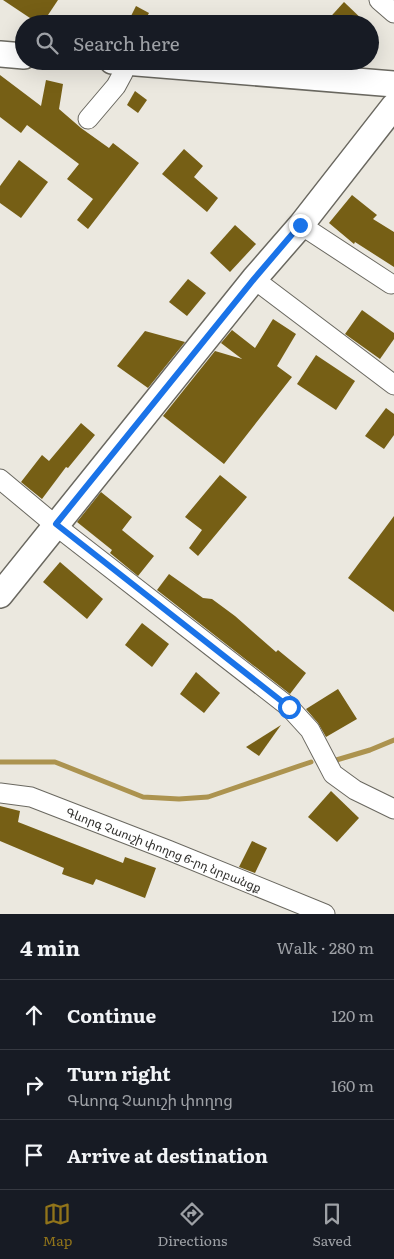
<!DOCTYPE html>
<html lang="en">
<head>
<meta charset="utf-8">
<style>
	body { margin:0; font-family:Literata,"Noto Sans Armenian",serif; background:#242831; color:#f1f3f6 }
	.stop { position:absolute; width:15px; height:15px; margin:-11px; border:4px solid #1a73e8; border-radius:50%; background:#fff }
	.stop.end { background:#1a73e8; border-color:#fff; box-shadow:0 1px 5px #0008 }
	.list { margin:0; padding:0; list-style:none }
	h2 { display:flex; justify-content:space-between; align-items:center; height:65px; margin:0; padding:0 20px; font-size:21px }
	h2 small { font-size:16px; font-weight:400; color:#9ea1a6 }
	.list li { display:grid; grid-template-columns:32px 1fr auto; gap:15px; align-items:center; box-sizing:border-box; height:70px; padding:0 20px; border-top:1px solid #363941 }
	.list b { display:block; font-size:19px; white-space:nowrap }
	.list p { margin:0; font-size:16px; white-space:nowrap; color:#9ea1a6 }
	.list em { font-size:16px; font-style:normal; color:#9ea1a6 }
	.icon { flex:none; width:28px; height:28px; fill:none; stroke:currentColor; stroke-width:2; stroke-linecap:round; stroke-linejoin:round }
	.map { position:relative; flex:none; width:394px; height:914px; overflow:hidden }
	.search { position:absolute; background:#171b24; box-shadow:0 5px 20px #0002; left:15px; right:15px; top:15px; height:55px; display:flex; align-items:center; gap:12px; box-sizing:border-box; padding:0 18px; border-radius:28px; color:#9ea1a6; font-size:19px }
	.sheet { height:275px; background:#171b24 }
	nav { display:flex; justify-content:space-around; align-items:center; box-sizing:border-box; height:70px; border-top:1px solid #363941; background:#171b24; font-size:14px; color:#9ea1a6 }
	nav a { display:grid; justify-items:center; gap:2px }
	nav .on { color:#91741a }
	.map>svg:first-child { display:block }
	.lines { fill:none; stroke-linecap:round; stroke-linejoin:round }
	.stream { stroke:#ac934f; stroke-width:5 }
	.building { fill:#765f15 }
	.minor-casing { stroke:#6a6860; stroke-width:21 }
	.major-casing { stroke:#6a6860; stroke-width:28 }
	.minor { stroke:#fff; stroke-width:19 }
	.major { stroke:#fff; stroke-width:25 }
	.route { stroke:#1a73e8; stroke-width:6 }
	.labels { text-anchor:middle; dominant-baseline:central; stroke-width:5; stroke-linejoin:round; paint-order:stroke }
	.street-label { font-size:12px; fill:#2e2d2a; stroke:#f9f5ec }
</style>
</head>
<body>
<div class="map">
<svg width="394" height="914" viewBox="0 0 394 914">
	<rect width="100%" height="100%" fill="#ebe8df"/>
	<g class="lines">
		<g class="stream">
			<path d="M333 761 370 750 394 740"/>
			<path d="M0 762H55L143 797 179 799 208 797 311 762"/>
		</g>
	</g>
	<g class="building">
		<path d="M3 0H58L42 24H39Z"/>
		<path d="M344 2 367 24H324Z"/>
		<path d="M136 6 149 13 143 24H127Z"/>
		<path d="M0 75 41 106 46 80 63 84 59 109 81 128 109 148 113 143 139 163 88 229 77 220 93 199 67 179 79 164 27 125 21 133 0 117Z"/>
		<path d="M135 91 147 100 138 113 127 105Z"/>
		<path d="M184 149 203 166 194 177 218 198 207 212 162 174Z"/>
		<path d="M19 160 48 182 21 218 0 203V186Z"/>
		<path d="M352 195 377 215 373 219 394 232V267L355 242 354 244 329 223Z"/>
		<path d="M235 225 256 244 230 272 210 253Z"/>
		<path d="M188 279 206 293 187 316 169 302Z"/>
		<path d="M362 310 394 333V339L380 359 345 334Z"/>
		<path d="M273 319 296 334 277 366 292 377 224 464 163 416 215 351 242 359 221 343 232 330 255 348Z"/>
		<path d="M145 331 185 342 148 388 117 366Z"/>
		<path d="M316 355 355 381 336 410 297 384Z"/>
		<path d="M386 408 394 414V435L384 449 365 436Z"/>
		<path d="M81 423 95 435 68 468 66 467 42 499 21 482 42 455 49 461Z"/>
		<path d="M220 475 247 497 198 556 189 548 202 530 185 517Z"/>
		<path d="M101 492 132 517 122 530 154 556 138 576 110 553 112 550 77 522Z"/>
		<path d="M394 516V612L348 578Z"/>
		<path d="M60 562 103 599 87 619 43 582Z"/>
		<path d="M169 574 203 598 212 599 235 616 276 652 278 650 306 673 290 694 157 590Z"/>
		<path d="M142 623 169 644 152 667 125 645Z"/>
		<path d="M196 672 220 693 204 713 180 694Z"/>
		<path d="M338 689 357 719 326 737 318 723 306 709Z"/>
		<path d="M281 725 259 756 246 747Z"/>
		<path d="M331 791 359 818 337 842 308 817Z"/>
		<path d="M0 806 20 811 18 822 123 863 125 857 156 868 145 898 96 879 93 885 62 874 64 868 0 841Z"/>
		<path d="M252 841 267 848 255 873 239 867Z"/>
	</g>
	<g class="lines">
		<defs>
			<g id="minor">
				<path d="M379 0 394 13"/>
				<path d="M88 119 116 86 123 73 124 62"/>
				<path d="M301 225 391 284"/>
				<path d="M254 279 394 385"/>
				<path d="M0 479 55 525 289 707 310 730 333 774 355 790 394 809"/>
				<path id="s1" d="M0 793 31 797 168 850 325 914"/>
			</g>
			<g id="major">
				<path d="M0 54 24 56"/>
				<path d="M112 61 394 84"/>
				<path d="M0 595 254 279 301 225 394 106"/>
			</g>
		</defs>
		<use href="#minor" class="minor-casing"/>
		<use href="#major" class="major-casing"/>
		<use href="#minor" class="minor"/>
		<use href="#major" class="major"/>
	</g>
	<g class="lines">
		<path class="route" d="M289 707 56 524 254 279 300 225"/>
	</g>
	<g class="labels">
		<g class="street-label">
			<text stroke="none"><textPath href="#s1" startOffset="174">Գևորգ Չաուշի փողոց 6-րդ նրբանցք</textPath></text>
		</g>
	</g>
</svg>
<div class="stop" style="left:289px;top:707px"></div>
<div class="stop end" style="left:300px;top:225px"></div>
<div class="search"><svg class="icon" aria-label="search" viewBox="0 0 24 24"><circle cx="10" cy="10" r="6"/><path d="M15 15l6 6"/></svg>Search here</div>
</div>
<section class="sheet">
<h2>4 min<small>Walk · 280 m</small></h2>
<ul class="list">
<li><svg class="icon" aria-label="ahead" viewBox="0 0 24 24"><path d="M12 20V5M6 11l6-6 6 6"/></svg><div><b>Continue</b></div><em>120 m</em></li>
<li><svg class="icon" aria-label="right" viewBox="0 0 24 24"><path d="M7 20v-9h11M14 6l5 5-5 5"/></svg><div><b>Turn right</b><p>Գևորգ Չաուշի փողոց</p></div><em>160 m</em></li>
<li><svg class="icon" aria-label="arrive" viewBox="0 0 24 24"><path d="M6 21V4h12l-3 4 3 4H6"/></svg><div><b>Arrive at destination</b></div></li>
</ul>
</section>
<nav>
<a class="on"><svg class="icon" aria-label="map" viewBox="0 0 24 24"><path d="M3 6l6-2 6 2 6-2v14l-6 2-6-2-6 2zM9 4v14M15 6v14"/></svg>Map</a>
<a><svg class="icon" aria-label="directions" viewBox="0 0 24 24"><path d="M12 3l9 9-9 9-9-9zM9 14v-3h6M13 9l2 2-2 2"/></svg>Directions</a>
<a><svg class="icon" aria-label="saved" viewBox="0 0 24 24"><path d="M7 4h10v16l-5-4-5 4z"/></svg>Saved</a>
</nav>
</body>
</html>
